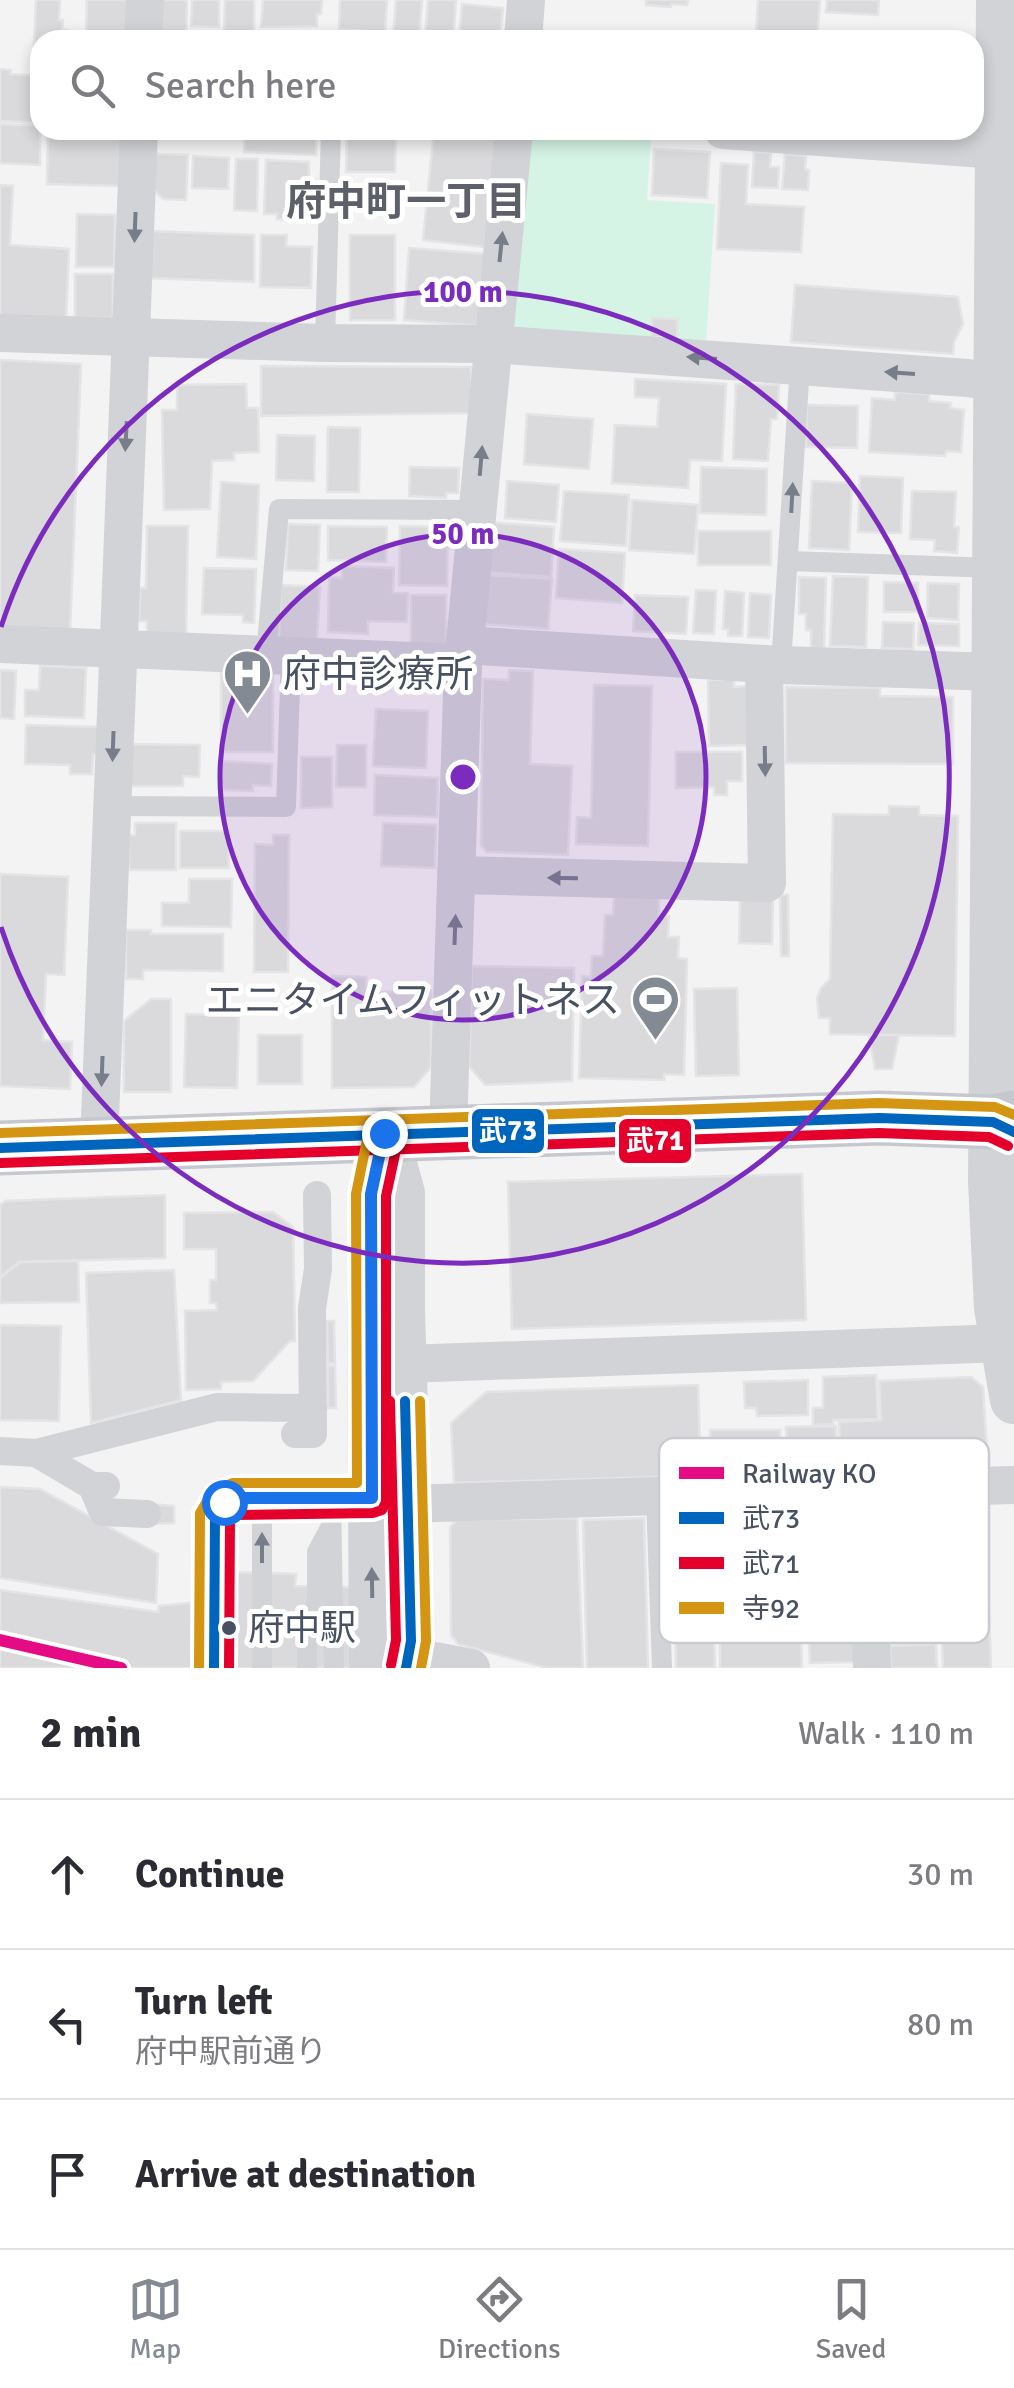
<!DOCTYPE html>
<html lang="en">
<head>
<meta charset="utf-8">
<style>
	body { margin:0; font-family:Signika,"Noto Sans JP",sans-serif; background:#f7f7f7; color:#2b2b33 }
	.stop { position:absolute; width:30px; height:30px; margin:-22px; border:8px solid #1a73e8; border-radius:50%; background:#fff }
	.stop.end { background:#1a73e8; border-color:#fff; box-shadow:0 2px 10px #0008 }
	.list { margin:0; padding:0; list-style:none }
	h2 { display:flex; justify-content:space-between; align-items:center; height:130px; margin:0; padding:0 40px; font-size:42px }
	h2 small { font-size:32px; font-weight:400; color:#7c7c81 }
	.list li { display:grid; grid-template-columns:65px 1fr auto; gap:30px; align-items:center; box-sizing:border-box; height:150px; padding:0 40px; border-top:2px solid #e1e1e2 }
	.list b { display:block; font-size:38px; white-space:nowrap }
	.list p { margin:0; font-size:32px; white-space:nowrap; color:#7c7c81 }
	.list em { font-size:32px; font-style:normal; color:#7c7c81 }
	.icon { flex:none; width:55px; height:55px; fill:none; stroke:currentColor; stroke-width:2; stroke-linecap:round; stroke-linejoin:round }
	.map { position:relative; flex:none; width:1014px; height:1668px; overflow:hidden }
	.search { position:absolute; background:#fff; box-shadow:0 5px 15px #0003; left:30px; right:30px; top:30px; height:110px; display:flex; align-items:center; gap:25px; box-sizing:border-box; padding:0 35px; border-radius:30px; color:#7c7c81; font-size:38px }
	.sheet { height:580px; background:#fff }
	nav { display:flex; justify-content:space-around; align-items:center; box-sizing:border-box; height:140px; border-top:2px solid #e1e1e2; background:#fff; font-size:28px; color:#7c7c81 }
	nav a { display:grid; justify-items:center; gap:5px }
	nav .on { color:#838a94 }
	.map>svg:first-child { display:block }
	.green { fill:#d6f4e6 }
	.building { fill:#dadadc; stroke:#e4e4e6; stroke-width:2.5 }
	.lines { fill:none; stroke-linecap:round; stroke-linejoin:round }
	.service { stroke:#d1d3d6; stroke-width:20 }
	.pedestrian { stroke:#d1d3d6; stroke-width:28 }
	.minor { stroke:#d1d3d6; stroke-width:38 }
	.tertiary { stroke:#d1d3d6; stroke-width:48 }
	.trunk { stroke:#c6c8cf; stroke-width:55 }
	.bus-1-casing { stroke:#fff; stroke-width:18 }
	.bus-2-casing { stroke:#fff; stroke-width:18 }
	.bus-3-casing { stroke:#fff; stroke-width:18 }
	.bus-1 { stroke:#0065bd; stroke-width:10 }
	.bus-2 { stroke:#e4002b; stroke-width:10 }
	.bus-3 { stroke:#d49513; stroke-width:10 }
	.rail-1-casing { stroke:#fff; stroke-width:20 }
	.rail-1 { stroke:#e50b84; stroke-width:12 }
	.oneway { fill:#777e8a }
	.route { stroke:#1a73e8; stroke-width:12 }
	.ring { fill:none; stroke:#7b2cbf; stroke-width:5 }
	.bus-dot { fill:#475161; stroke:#fff; stroke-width:4 }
	.labels { text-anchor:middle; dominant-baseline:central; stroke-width:10; stroke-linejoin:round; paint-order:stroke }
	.bus-label { font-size:36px; fill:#475161; stroke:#fff; text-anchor:start }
	.poi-label { font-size:38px; fill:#475161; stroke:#fff; text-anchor:start }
	.neighbourhood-label { font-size:40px; font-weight:bold; fill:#5d6068; stroke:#fff }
	.key { fill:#fff; stroke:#c8cbd0; stroke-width:2.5 }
	.key-label { font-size:28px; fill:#475161 }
	.centre { fill:#7b2cbf; stroke:#fff; stroke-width:5 }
	.ring-label { font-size:30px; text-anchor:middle; font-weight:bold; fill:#7b2cbf; stroke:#fff; stroke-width:10; stroke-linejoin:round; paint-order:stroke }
	.line-badge { stroke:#fff; stroke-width:4 }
	.badge-label { font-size:28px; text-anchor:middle; font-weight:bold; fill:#fff }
</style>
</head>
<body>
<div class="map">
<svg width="1014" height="1668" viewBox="0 0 1014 1668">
	<rect width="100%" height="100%" fill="#f3f3f3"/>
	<path class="green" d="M539 131 651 139 647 200 715 204 706 345 519 331 510 319 527 139Z"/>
	<g class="building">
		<path d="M36 0H60L59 20H63L62 30H67L66 40H40V46H34Z"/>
		<path d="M87 0H128L126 37 86 35Z"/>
		<path d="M156 0H187L186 40H155Z"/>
		<path d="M192 0H219V27L191 26Z"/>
		<path d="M225 0H254V32L224 31Z"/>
		<path d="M263 0H322L321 14H317V26L261 27Z"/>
		<path d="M340 0H387L385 32 339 29Z"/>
		<path d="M396 0H422L419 40H393Z"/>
		<path d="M428 0H456L453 40H425Z"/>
		<path d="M646 0H688L687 5 671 4V7L646 5Z"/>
		<path d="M758 0H820L817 40 756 36Z"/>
		<path d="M827 0H879L878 15 826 12Z"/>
		<path d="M462 4 503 8 500 40H459Z"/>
		<path d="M550 33 653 40H549Z"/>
		<path d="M0 69 11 70 10 74 40 76V123L0 121Z"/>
		<path d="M0 124 40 126V165L0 163Z"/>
		<path d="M347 130H396L395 172H346Z"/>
		<path d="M434 130H497L485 247 423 240Z"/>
		<path d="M48 133 124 135 122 186 47 184Z"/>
		<path d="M245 133 316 135V155L244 152Z"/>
		<path d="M654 149 710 152 707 198 652 195Z"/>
		<path d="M754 152 771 153 770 167H779L778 188 752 187Z"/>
		<path d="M154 154 188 155 186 200 163 199 153 189Z"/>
		<path d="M785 154 806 156 805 169 809 170 808 190 782 189Z"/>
		<path d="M193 156 229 158 228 189 192 188Z"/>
		<path d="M236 159H258L257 211 234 210Z"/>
		<path d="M266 160 309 162V180H316L315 220 277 219V214H264Z"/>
		<path d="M721 163 748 165 746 204 804 207 801 252 717 249Z"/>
		<path d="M0 185 13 186 10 245 69 249 66 320 0 316Z"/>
		<path d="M77 214 115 215 114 267H76Z"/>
		<path d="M150 231 254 235V282L148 278Z"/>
		<path d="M261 235H287L286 246 312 247 311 288 260 287Z"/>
		<rect x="350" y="235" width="45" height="85"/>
		<path d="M409 248 487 254 481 326 404 320Z"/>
		<rect x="75" y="274" width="38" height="44"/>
		<path d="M795 285 958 297 963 324 954 342 953 354 791 342Z"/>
		<path d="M652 318 678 319 677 338 651 337Z"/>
		<path d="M0 360 81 364 70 631 0 628Z"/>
		<path d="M261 366 471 367 472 413 261 416Z"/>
		<path d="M635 379 726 384 722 461 690 460 688 488 612 483 615 425 657 427 659 398 635 397Z"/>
		<path d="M246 384 247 408H258L259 452 234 453V460L212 461 210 509 164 510 162 410H177V385Z"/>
		<path d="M736 384 779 385 777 419H771L768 461 733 459Z"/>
		<path d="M895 392 929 394V401L951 403 950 408 964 410 961 452 946 451 945 456 869 452 872 398 895 400Z"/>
		<path d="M807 405 858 406 857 448 806 447Z"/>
		<path d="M527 414 593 419 589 469 524 464Z"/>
		<path d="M328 427 360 428 359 492H327Z"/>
		<path d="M277 435 315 436 314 481 276 480Z"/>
		<path d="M410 467 459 468 458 493H446V498L409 496Z"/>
		<path d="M701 467 767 469 766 515 700 513Z"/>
		<path d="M860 476 903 478 901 533 858 532Z"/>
		<path d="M507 481 559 485 556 522 505 518Z"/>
		<path d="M812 481 852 483 849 550 809 548Z"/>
		<path d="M221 482 259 485 256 559 217 557Z"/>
		<path d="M564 491 629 495 626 546 560 541Z"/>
		<path d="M912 491 956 492 954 527H959L957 553 934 551 935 540 910 539Z"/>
		<path d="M632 500 698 505 694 554 629 550Z"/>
		<path d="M488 522 554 527 551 577 485 572Z"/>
		<path d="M288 524 320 525 318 571 286 570Z"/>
		<path d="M147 526H188L186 634 147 633V621H139L140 588H146Z"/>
		<path d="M328 526 387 527 386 562 328 560Z"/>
		<path d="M400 526 448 527 447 586 399 585Z"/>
		<rect x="698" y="531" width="73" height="34"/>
		<path d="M559 549 625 553 622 603 556 598Z"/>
		<path d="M342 566 394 568 393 593H408L407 622 368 621V634L328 632 329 577 342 578Z"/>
		<path d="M204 568 256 569 254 623 243 622V615L202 614Z"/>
		<path d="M486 575 552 579 548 629 483 624Z"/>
		<path d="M833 576 868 577 866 647 830 646Z"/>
		<path d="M799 577 826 578 824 648 811 649V630H806V614H799Z"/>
		<path d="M884 582 918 583V612H884Z"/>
		<path d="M928 583 959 584 958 620 927 618Z"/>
		<path d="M281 585 320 587 317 639 279 638Z"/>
		<path d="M696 590 716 591 714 634 693 633Z"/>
		<path d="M725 591 744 593 742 636H728V629H723Z"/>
		<path d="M750 593 771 595 769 638 748 637Z"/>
		<path d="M411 595H446V648L411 647Z"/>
		<path d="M635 595 688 597 686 634 633 631Z"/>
		<path d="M883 622 914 623 913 649 882 648Z"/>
		<path d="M919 623 959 624V646L918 645Z"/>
		<path d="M40 666 86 668 84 718 25 716V690H39Z"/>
		<path d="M0 670 16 671 14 719 0 718Z"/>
		<path d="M509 670 533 671 530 764 572 766 568 855 487 852 481 846 483 679 509 680Z"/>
		<rect x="221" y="672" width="52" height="80"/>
		<path d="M734 679V687L747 686 748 745 709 746 708 680Z"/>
		<path d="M594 685 652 686 648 846 576 844 577 817 591 818Z"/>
		<path d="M786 687 880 688V696L953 697V764L786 763Z"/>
		<path d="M376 709 428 711 426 768 373 766Z"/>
		<path d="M26 725 99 727V754H93L92 774H70V765L25 764Z"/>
		<path d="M128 744 200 745 199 777 183 776V786H128Z"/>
		<path d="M337 745H366V787H336Z"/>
		<path d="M676 752H742V781H727V795H714V787L676 788Z"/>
		<path d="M301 757H332V807L301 808Z"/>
		<path d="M221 761 272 764 271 786 253 785V791L220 790Z"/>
		<path d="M375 775 438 778 437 817 374 815Z"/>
		<path d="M889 806 919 807V815L958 816 955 1036 830 1034V1018H819L817 998 821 988 830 979 833 814 889 815Z"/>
		<path d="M135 823H176V870H129V835H135Z"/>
		<path d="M383 823 436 825 435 868 381 866Z"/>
		<rect x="180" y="831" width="49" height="37"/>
		<path d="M273 835H289L288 972H254L255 844 273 845Z"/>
		<path d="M0 874 68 877 64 975 46 974 43 1040 72 1042 70 1089 0 1086Z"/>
		<path d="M189 879H232L231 927 162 926V903H189Z"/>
		<path d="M780 895H788L789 956H781Z"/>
		<path d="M614 896 659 897V916H669L668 937H679L678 958 687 959 684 1075 664 1074V1080L579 1078 582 976 591 977 592 956H603L605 915H613Z"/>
		<path d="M740 900H773L772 944 739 943Z"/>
		<path d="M126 930H151V934H223V971L143 970V979H126Z"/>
		<path d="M472 966 574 968 572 1081 485 1085 469 1066Z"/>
		<path d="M332 976 366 977V992L431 991V1067L414 1087 332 1088Z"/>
		<path d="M737 988 739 1075 696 1076 694 989Z"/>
		<path d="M151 999H171V1092H124V1021Z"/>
		<path d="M186 1014 239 1016 237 1088 184 1087Z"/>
		<rect x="258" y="1035" width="44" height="49"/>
		<path d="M869 1035H899L892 1069H875Z"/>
		<path d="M802 1174 806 1320 512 1329 508 1182Z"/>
		<path d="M165 1195V1258L19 1262 0 1277V1205L5 1201Z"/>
		<path d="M273 1212 293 1227 295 1341H290L253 1381 221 1382V1389L186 1390 185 1311 217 1310 216 1303H210V1280H216V1249H184V1213Z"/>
		<path d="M78 1261 79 1302 0 1303V1278L20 1262Z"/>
		<path d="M174 1270 181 1400 91 1423 86 1273Z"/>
		<path d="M327 1321H334L335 1363H328Z"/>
		<path d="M0 1325 61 1326 59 1421 0 1420Z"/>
		<path d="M328 1366H335L336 1408H328Z"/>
		<path d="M876 1375 878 1419 833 1420V1424L813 1425V1408H823V1377Z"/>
		<path d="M971 1377 983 1387 987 1452 972 1470 841 1476 839 1422 881 1420 879 1381Z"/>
		<path d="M808 1380V1415L757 1416 756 1408H745L744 1382Z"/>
		<path d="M698 1385 700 1444H691V1476L454 1483 451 1423 486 1392Z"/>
		<path d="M836 1426 837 1474 788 1476 786 1427Z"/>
		<rect x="710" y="1430" width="70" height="40"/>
		<path d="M0 1487 40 1489 158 1554 156 1603 0 1578Z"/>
		<path d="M147 1504 174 1506V1523L147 1524Z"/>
		<path d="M986 1516 991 1668H943L942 1641 893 1642 889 1519Z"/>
		<path d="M577 1518 583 1668H547L458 1644 451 1635 450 1527 457 1520Z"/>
		<path d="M644 1518 648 1668H587L583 1520Z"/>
		<path d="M712 1526 715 1668H676L673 1527Z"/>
		<path d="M230 1572 296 1574 295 1586 357 1587 437 1668H0V1590L158 1612 159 1606 229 1599Z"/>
		<path d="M854 1621 855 1662 810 1663 808 1622Z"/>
		<path d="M801 1639 802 1668H720V1640Z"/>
		<path d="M936 1644 937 1668H891L890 1646Z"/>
	</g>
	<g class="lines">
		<g class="service">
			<path d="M325 343 331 130"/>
			<path d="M788 561 996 568"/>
			<path d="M266 655 279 509 477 510"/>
			<path d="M781 665 800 365"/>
			<path d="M110 806 286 807 291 656"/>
			<path d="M656 1497 662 1668"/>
			<path d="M331 1498 334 1668"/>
			<path d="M262 1668V1498"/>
			<path d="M307 1668V1636L317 1600V1552L331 1526"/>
		</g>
		<g class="pedestrian">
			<path d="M295 1434H313L312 1308 318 1269 317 1195"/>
			<path d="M0 1451 36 1453 217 1407 313 1408"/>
			<path d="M36 1453 92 1486H106"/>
			<path d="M92 1486 103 1512 147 1514"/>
		</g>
		<g class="minor">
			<path d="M143 40 145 0"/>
			<path d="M523 40 526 0"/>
			<path d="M723 130 998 150"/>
			<path d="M0 333 325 343 491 344 967 378 1014 385"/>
			<path d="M0 644 463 663"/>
			<path d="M464 645 781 665 995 672"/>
			<path d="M457 875 767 883 764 664"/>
			<path d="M448 1132 463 663 514 130"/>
			<path d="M99 1144 139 130"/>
			<path d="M405 1364 1005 1343"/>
			<path d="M867 1490 872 1668"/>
			<path d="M408 1656 471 1668"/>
			<path d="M214 1668 215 1515 224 1502 236 1498H372L407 1504 1014 1485"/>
		</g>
		<g class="tertiary">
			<path d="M1000 0 992 1181 998 1308 1014 1400"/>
			<path d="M384 1133 401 1193V1310L411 1641 406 1668"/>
			<path d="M371 1305 373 1668"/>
		</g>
		<path class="trunk" d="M0 1148 879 1118 993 1122 1014 1118"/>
		<defs>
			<g id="bus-1">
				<path d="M0 1148 879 1118 993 1122 1014 1132"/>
				<path d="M405 1401 411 1641 406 1668"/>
				<path d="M214 1668 215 1515 224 1502 236 1498H372L371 1194 384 1133"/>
			</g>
			<g id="bus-2">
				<path d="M1 1163 879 1133 989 1137 1008 1146"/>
				<path d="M390 1401 396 1640 391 1665"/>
				<path d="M229 1668 230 1520 233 1515 373 1513 382 1510 386 1502V1196L399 1136"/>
			</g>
			<g id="bus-3">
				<path d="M0 1133 878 1103 995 1107 1014 1115"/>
				<path d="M420 1401 426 1641 421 1668"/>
				<path d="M199 1668 200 1513 213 1491 233 1483H357L356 1194 369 1130"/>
			</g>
		</defs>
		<use href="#bus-1" class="bus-1-casing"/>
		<use href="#bus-2" class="bus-2-casing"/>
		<use href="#bus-3" class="bus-3-casing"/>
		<use href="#bus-1" class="bus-1"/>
		<use href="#bus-2" class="bus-2"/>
		<use href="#bus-3" class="bus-3"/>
		<defs>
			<path id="rail-1" d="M0 1640 121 1668"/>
		</defs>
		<use href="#rail-1" class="rail-1-casing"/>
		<use href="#rail-1" class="rail-1"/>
	</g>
	<defs><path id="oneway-solid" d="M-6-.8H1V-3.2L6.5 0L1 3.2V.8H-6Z" transform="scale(2.5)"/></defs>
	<g class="oneway">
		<use href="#oneway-solid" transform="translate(135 227) rotate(92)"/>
		<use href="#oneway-solid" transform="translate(501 247) rotate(-84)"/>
		<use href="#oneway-solid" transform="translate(702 358) rotate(-176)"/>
		<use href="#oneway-solid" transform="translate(900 373) rotate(-176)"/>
		<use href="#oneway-solid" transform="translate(126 436) rotate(93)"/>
		<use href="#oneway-solid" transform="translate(481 461) rotate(-85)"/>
		<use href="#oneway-solid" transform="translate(792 498) rotate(-87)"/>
		<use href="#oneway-solid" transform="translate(113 746) rotate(92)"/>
		<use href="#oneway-solid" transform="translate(765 761) rotate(89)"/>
		<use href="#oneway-solid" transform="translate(563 878) rotate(-179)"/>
		<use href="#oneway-solid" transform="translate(455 930) rotate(-88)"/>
		<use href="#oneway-solid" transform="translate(102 1071) rotate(92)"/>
		<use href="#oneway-solid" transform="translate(262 1548) rotate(-90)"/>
		<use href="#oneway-solid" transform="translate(372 1583) rotate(-91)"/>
	</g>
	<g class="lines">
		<path class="route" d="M224 1502 236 1498H372L371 1194 384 1133"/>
	</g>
	<circle cx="463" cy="777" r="243" fill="#7b2cbf" fill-opacity=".12"/>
	<g class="ring">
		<circle cx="463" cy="777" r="243"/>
		<path d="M1 627A486 486 0 1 1 1 927"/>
	</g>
	<defs>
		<symbol id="hospital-pin" viewBox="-11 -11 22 30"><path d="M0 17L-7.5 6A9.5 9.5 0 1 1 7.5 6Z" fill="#838a94" stroke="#fff"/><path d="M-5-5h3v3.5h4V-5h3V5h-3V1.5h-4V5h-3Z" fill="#fff"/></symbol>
		<symbol id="stadium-pin" viewBox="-11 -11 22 30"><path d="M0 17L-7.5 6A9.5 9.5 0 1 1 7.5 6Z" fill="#838a94" stroke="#fff"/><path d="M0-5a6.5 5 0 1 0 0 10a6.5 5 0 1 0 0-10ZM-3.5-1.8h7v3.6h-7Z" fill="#fff"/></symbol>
	</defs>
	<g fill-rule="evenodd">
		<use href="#hospital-pin" x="220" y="646" width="55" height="75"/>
		<use href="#stadium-pin" x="628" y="972" width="55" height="75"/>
	</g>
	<circle class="bus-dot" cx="229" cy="1628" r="9"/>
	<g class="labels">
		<g class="bus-label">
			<text x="248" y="1628">府中駅</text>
		</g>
		<g class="poi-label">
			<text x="283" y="674">府中診療所</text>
			<text x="620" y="1000" text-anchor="end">エニタイムフィットネス</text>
		</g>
		<g class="neighbourhood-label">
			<text x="406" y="202">府中町一丁目</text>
		</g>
	</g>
	<rect x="659" y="1438" width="330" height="205" rx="15" class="key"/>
	<rect x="679" y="1467" width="45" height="12" fill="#e50b84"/>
	<rect x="679" y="1512" width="45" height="12" fill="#0065bd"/>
	<rect x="679" y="1557" width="45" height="12" fill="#e4002b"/>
	<rect x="679" y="1602" width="45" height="12" fill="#d49513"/>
	<g class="key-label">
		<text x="742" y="1483">Railway KO</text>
		<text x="742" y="1528">武73</text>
		<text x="742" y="1573">武71</text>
		<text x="742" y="1618">寺92</text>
	</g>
	<circle cx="463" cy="777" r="15" class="centre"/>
	<g class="ring-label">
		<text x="463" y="302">100 m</text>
		<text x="463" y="544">50 m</text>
	</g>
	<g class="line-badge">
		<rect x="470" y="1107" width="76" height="48" rx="10" fill="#0065bd"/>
		<rect x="617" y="1117" width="76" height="48" rx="10" fill="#e4002b"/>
	</g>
	<g class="badge-label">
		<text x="508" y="1140">武73</text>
		<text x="655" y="1150">武71</text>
	</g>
</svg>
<div class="stop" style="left:224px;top:1502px"></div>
<div class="stop end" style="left:384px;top:1133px"></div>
<div class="search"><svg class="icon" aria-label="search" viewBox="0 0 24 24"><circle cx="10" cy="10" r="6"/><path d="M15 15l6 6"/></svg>Search here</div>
</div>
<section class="sheet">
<h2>2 min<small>Walk · 110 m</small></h2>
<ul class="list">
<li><svg class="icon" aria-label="ahead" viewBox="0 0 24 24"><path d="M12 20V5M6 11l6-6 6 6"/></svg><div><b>Continue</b></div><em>30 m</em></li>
<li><svg class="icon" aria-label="left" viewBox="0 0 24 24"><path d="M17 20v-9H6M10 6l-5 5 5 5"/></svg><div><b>Turn left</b><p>府中駅前通り</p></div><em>80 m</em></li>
<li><svg class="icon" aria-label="arrive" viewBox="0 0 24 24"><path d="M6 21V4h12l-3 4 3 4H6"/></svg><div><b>Arrive at destination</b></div></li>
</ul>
</section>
<nav>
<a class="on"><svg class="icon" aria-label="map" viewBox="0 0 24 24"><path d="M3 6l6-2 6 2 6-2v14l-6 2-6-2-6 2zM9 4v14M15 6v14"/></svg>Map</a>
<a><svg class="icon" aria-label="directions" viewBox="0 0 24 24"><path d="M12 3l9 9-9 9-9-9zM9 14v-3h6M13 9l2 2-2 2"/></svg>Directions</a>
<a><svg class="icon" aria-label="saved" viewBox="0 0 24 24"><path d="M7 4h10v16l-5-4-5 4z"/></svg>Saved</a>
</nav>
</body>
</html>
